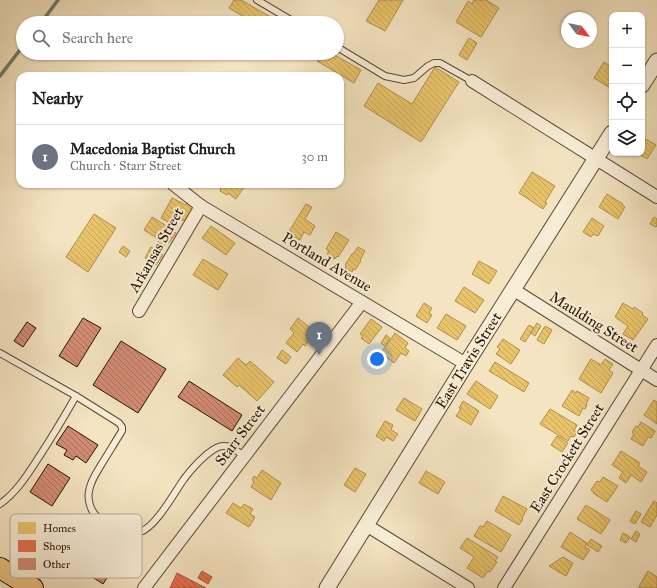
<!DOCTYPE html>
<html lang="en">
<head>
<meta charset="utf-8">
<style>
	body { margin:0; font-family:"IM FELL Great Primer",serif; background:#f2f2f2; color:#202124 }
	.controls { position:absolute; right:12px; top:12px; display:grid; overflow:hidden; border-radius:8px; box-shadow:0 1px 3px #0004 }
	.controls button { width:36px; height:36px; display:grid; place-items:center; padding:0; border:0; border-bottom:1px solid #e0e0e0; background:#fff; color:#202124; font:20px sans-serif }
	.compass { position:absolute; left:561px; top:12px; width:36px; height:36px; border-radius:50%; background:#fff; box-shadow:0 1px 3px #0004; rotate:122deg }
	.you { position:absolute; left:377px; top:359px; width:14px; height:14px; margin:-10px; border:3px solid #fff; border-radius:50%; background:#1a73e8; box-shadow:0 0 0 6px #1a73e833 }
	.badge { display:grid; place-items:center; width:26px; height:26px; border-radius:50%; background:#ea580c; color:#fff; font-size:13px; font-weight:700 }
	.pin { position:absolute; translate:-50% -33px; filter:drop-shadow(0 1px 2px #0008) }
	.pin::after { content:''; position:absolute; top:21px; width:14px; height:12px; background:inherit; clip-path:polygon(0 0,100% 0,50% 100%) }
	.list { margin:0; padding:0; list-style:none }
	h2 { display:flex; justify-content:space-between; align-items:center; height:52px; margin:0; padding:0 16px; font-size:17px }
	h2 small { font-size:13px; font-weight:400; color:#757577 }
	.list li { display:grid; grid-template-columns:26px 1fr auto; gap:12px; align-items:center; box-sizing:border-box; height:64px; padding:0 16px; border-top:1px solid #e0e0e0 }
	.list b { display:block; font-size:15px; white-space:nowrap }
	.list p { margin:0; font-size:13px; white-space:nowrap; color:#757577 }
	.list em { font-size:13px; font-style:normal; color:#757577 }
	.icon { flex:none; width:22px; height:22px; fill:none; stroke:currentColor; stroke-width:2; stroke-linecap:round; stroke-linejoin:round }
	.map { position:relative; flex:none; width:657px; height:588px; overflow:hidden }
	.search { position:absolute; background:#fff; box-shadow:0 1px 3px #0004; left:16px; top:16px; width:328px; height:44px; display:flex; align-items:center; gap:10px; box-sizing:border-box; padding:0 14px; border-radius:22px; color:#757577; font-size:15px }
	.panel { position:absolute; background:#fff; box-shadow:0 1px 3px #0004; left:16px; top:72px; width:328px; height:116px; border-radius:12px }
	.map>svg:first-child { display:block }
	.homes { fill:url(#homes-back-hatch); stroke:#ae904b }
	.shops { fill:url(#shops-back-hatch); stroke:#ad5439 }
	.lines { fill:none; stroke-linecap:round; stroke-linejoin:round }
	.stream { stroke:#6c7b69; stroke-width:3.5 }
	.building { fill:url(#building-back-hatch); stroke:#251502 }
	.service-casing { stroke:#594932; stroke-width:8 }
	.minor-casing { stroke:#594932; stroke-width:14 }
	.tertiary-casing { stroke:#594932; stroke-width:17 }
	.trunk-casing { stroke:#251502; stroke-width:22 }
	.service { stroke:#f8edd7; stroke-width:6 }
	.minor { stroke:#f8edd7; stroke-width:12 }
	.tertiary { stroke:#f8edd7; stroke-width:15 }
	.trunk { stroke:#eac280; stroke-width:20 }
	.labels { text-anchor:middle; dominant-baseline:central; stroke-width:4; stroke-linejoin:round; paint-order:stroke }
	.street-label { font-size:15px; fill:#251502; stroke:#f8edd7 }
	.key { fill:#f8edd7; stroke:#b9ac97; stroke-width:1 }
	.key-label { font-size:11px; fill:#251502 }
</style>
</head>
<body>
<div class="map">
<svg width="657" height="588" viewBox="0 0 657 588">
	<defs>
		<pattern id="homes-back-hatch" width="6" height="6" patternUnits="userSpaceOnUse"><rect width="6" height="6" fill="#e9c46a"/><path d="M-1 5l2 2M0 0l6 6M5-1l2 2" fill="none" stroke="#c8a85a"/></pattern>
		<pattern id="shops-back-hatch" width="6" height="6" patternUnits="userSpaceOnUse"><rect width="6" height="6" fill="#e76f51"/><path d="M-1 5l2 2M0 0l6 6M5-1l2 2" fill="none" stroke="#bb5a41"/></pattern>
		<pattern id="building-back-hatch" width="6" height="6" patternUnits="userSpaceOnUse"><rect width="6" height="6" fill="#d38c74"/><path d="M-1 5l2 2M0 0l6 6M5-1l2 2" fill="none" stroke="#ab715d"/></pattern>
	</defs>
	<rect width="100%" height="100%" fill="#f4e4c1"/>
	<filter id="stains"><feTurbulence type="fractalNoise" baseFrequency=".005" numOctaves="4"/><feColorMatrix values="0 0 0 0 .2 0 0 0 0 .09 0 0 0 0 .02 0 0 0 .5 -.17"/></filter>
	<radialGradient id="worn" r=".72"><stop offset=".6" stop-color="#630" stop-opacity="0"/><stop offset="1" stop-color="#630" stop-opacity=".3"/></radialGradient>
	<g class="homes">
		<path d="M234 0H241L269 16 265 23H254L229 8Z"/>
		<path d="M379 0H403L385 31 366 21Z"/>
		<path d="M474 0H486L499 8 481 37 456 22 468 1 472 4Z"/>
		<path d="M469 38 477 43 467 60 459 55Z"/>
		<path d="M322 53H331L361 70 354 83 317 61Z"/>
		<path d="M604 62 612 67V89L594 78Z"/>
		<path d="M435 67 459 82 421 142 364 106 378 83 412 104Z"/>
		<path d="M642 137 656 145 647 159 637 153H642Z"/>
		<path d="M532 172 555 186 545 202 547 203 543 209 519 193Z"/>
		<path d="M222 184H239L244 187 236 199 228 193 227 195 220 191 221 189 220 188Z"/>
		<path d="M607 194 623 204 622 205 625 207 618 219 599 207Z"/>
		<path d="M172 198 186 205 187 203 197 208 189 223 181 219V221L178 219 175 226 161 218Z"/>
		<path d="M306 204 312 207 305 219 315 226 310 235 304 232 300 240 288 233Z"/>
		<path d="M94 214 116 228 88 272 66 257Z"/>
		<path d="M152 217 173 230V231L176 233 169 243 166 242 164 246 158 242 160 240 144 230Z"/>
		<path d="M654 217 657 219V226L656 227 650 224Z"/>
		<path d="M592 218 604 226 598 236 593 234 591 237 583 232Z"/>
		<path d="M211 226 235 243 226 255 202 238Z"/>
		<path d="M336 232 349 240 338 257 337 256 335 259 327 254 329 251 326 249Z"/>
		<path d="M123 246 130 251 126 257 119 252Z"/>
		<path d="M151 247 163 255 156 265 145 258Z"/>
		<path d="M358 247 365 251 360 260 361 261 355 270 353 269 352 272 345 268 346 266 345 265 352 254H353Z"/>
		<path d="M203 259 228 274 218 290 193 275Z"/>
		<path d="M479 261 497 271 489 284 472 274Z"/>
		<path d="M464 287 484 300 475 313 455 301Z"/>
		<path d="M424 303 432 308 429 313 432 315 427 323 416 316Z"/>
		<path d="M623 303 633 309 634 307 643 313 642 315 648 319 633 340 623 334 628 326 615 317Z"/>
		<path d="M446 314 466 326 457 340 437 328Z"/>
		<path d="M298 318 313 330 307 338 309 340 305 346 303 344 297 352 286 343 294 333 290 329Z"/>
		<path d="M371 319 382 327 369 344 361 338 363 336 360 334Z"/>
		<path d="M537 323 541 326 535 336 531 333Z"/>
		<path d="M529 325 534 328 525 342 520 339Z"/>
		<path d="M545 326 552 330 544 344 537 340Z"/>
		<path d="M395 333 408 343 405 348 409 351 406 356 401 353 394 363 381 353Z"/>
		<path d="M386 335 390 338 385 346 381 343Z"/>
		<path d="M503 339 520 350 511 364 496 354 500 349 497 347Z"/>
		<path d="M282 350 291 357 286 364 277 358Z"/>
		<path d="M238 358 246 365 250 361 274 382 257 401 239 385 237 387 223 375Z"/>
		<path d="M591 359 601 365 605 359 613 364 609 370 613 373 601 393 579 379Z"/>
		<path d="M495 362 529 383 524 392 489 371Z"/>
		<path d="M476 381 498 396 490 409 467 394Z"/>
		<path d="M572 390 576 393 577 391 589 398 586 404 587 405 585 409 583 408 579 416 562 406Z"/>
		<path d="M404 398 422 409 415 421 396 410Z"/>
		<path d="M654 400 657 402V424L644 415Z"/>
		<path d="M463 401 479 411 471 425 456 416 461 409 459 408Z"/>
		<path d="M550 409 577 425 574 431 577 432 574 437 571 436 568 441 540 424Z"/>
		<path d="M385 421 393 425 391 430 398 434 393 441 386 437 384 441 376 436Z"/>
		<path d="M641 422 655 431 651 438 648 437 643 446 631 439 634 434 632 432 636 426 638 427Z"/>
		<path d="M557 436 568 443 562 452 551 445Z"/>
		<path d="M621 451 640 463 638 466 647 472 641 482 631 475 626 483 619 478 623 472 612 465Z"/>
		<path d="M355 468 366 474 355 492 344 485Z"/>
		<path d="M262 470 281 483 271 500 251 487 254 482 252 480 254 476 257 478Z"/>
		<path d="M426 471 445 482 438 494 419 483Z"/>
		<path d="M603 477 618 486 607 502 593 493 594 492 591 490 597 481 600 482Z"/>
		<path d="M503 496 527 509 522 518 523 519 519 525 495 511Z"/>
		<path d="M654 501 657 503V515L650 527 641 522Z"/>
		<path d="M233 503 241 508 244 504 253 509 250 514 255 517 249 527 226 513Z"/>
		<path d="M586 505 610 520 601 534 577 519Z"/>
		<path d="M636 511 641 514 635 524 630 521Z"/>
		<path d="M487 521 511 535 501 552 474 536 480 526 483 527Z"/>
		<path d="M636 531 640 534 636 542 631 539Z"/>
		<path d="M570 532 587 543 585 547 590 550 583 560 561 547Z"/>
		<path d="M623 533 630 537 626 543 620 540Z"/>
		<path d="M467 538 498 557 495 561 497 562 490 572 488 571 483 578 467 568 474 557 460 548Z"/>
		<path d="M591 539 602 546 598 552 587 545Z"/>
		<path d="M563 557 573 563 566 576 549 566Z"/>
		<path d="M648 571 657 577V588H638Z"/>
	</g>
	<g class="shops">
		<path d="M202 571 212 577 208 584 198 578Z"/>
		<path d="M177 573 206 588H170Z"/>
	</g>
	<g class="lines">
		<g class="stream">
			<path d="M41 23 58 0"/>
			<path d="M0 76 23 46"/>
		</g>
	</g>
	<g class="building">
		<path d="M83 318 101 328 77 367 59 356Z"/>
		<path d="M27 322 36 328 23 347 14 341Z"/>
		<path d="M121 341 166 369 138 413 93 385Z"/>
		<path d="M189 381 242 415 232 431 178 397Z"/>
		<path d="M68 426 98 445 86 463 76 456 73 460 64 455 67 450 56 444Z"/>
		<path d="M48 464 70 478 52 506 30 492Z"/>
		<path d="M107 526 131 542 103 584 80 569Z"/>
	</g>
	<g class="lines">
		<defs>
			<g id="service">
				<path d="M257 0 296 23"/>
				<path d="M337 47 385 76 404 80 414 78 428 66 434 63H440L472 81"/>
				<path d="M0 353 76 396"/>
				<path d="M0 504C17 492 28 474 39 457 52 437 64 417 76 396L119 423 122 427V431C115 442 108 454 101 465 97 472 92 479 90 487 88 493 88 499 90 505 92 514 102 522 110 526 119 530 130 535 140 532 156 527 174 493 184 479 190 471 197 463 205 456 210 452 216 446 223 446 231 445 238 452 244 456"/>
			</g>
			<g id="minor">
				<path d="M472 81 657 197"/>
				<path d="M173 184 201 206 466 364"/>
				<path d="M514 290 657 380"/>
				<path d="M139 311 201 206"/>
				<path d="M366 525 468 588"/>
				<path d="M144 588 362 302"/>
				<path d="M504 588 657 345"/>
			</g>
			<g id="tertiary">
				<path d="M642 85 657 61"/>
				<path id="s1" d="M327 588 466 364 612 133"/>
			</g>
			<path id="trunk" d="M0 568 33 588"/>
		</defs>
		<use href="#service" class="service-casing"/>
		<use href="#minor" class="minor-casing"/>
		<use href="#tertiary" class="tertiary-casing"/>
		<use href="#trunk" class="trunk-casing"/>
		<use href="#service" class="service"/>
		<use href="#minor" class="minor"/>
		<use href="#tertiary" class="tertiary"/>
		<use href="#trunk" class="trunk"/>
	</g>
	<g class="labels">
		<g class="street-label">
			<text transform="translate(156 250) rotate(-60)">Arkansas Street</text>
			<text transform="translate(327 262) rotate(31)">Portland Avenue</text>
			<text transform="translate(594 322) rotate(32)">Maulding Street</text>
			<text stroke="none"><textPath href="#s1" startOffset="268">East Travis Street</textPath></text>
			<text transform="translate(240 435) rotate(-53)">Starr Street</text>
			<text transform="translate(567 458) rotate(-58)">East Crockett Street</text>
		</g>
	</g>
	<rect x="10" y="514" width="132" height="64" rx="6" class="key"/>
	<rect x="18" y="522" width="18" height="12" fill="#e9c46a"/>
	<rect x="18" y="540" width="18" height="12" fill="#e76f51"/>
	<rect x="18" y="558" width="18" height="12" fill="#d38c74"/>
	<g class="key-label">
		<text x="43" y="532">Homes</text>
		<text x="43" y="550">Shops</text>
		<text x="43" y="568">Other</text>
	</g>
	<rect width="100%" height="100%" filter="url(#stains)"/>
	<rect width="100%" height="100%" fill="url(#worn)"/>
</svg>
<div class="controls">
<button>+</button>
<button>−</button>
<button><svg class="icon" aria-label="locate" viewBox="0 0 24 24"><circle cx="12" cy="12" r="6"/><path d="M12 2v4M12 18v4M2 12h4M18 12h4"/></svg></button>
<button><svg class="icon" aria-label="layers" viewBox="0 0 24 24"><path d="M12 4l9 5-9 5-9-5zM3 14l9 5 9-5"/></svg></button>
</div>
<svg class="compass" viewBox="-18 -18 36 36"><path d="M0-13l5 13h-10z" fill="#e53935"/><path d="M0 13l5-13h-10z" fill="#757577"/></svg>
<div class="you"></div>
<div class="pin badge" style="left:319px;top:355px;background:#6b7280">1</div>
<div class="search"><svg class="icon" aria-label="search" viewBox="0 0 24 24"><circle cx="10" cy="10" r="6"/><path d="M15 15l6 6"/></svg>Search here</div>
<section class="panel">
<h2>Nearby<small></small></h2>
<ul class="list">
<li><span class="badge" style="background:#6b7280">1</span><div><b>Macedonia Baptist Church</b><p>Church · Starr Street</p></div><em>30 m</em></li>
</ul>
</section>
</div>
</body>
</html>
